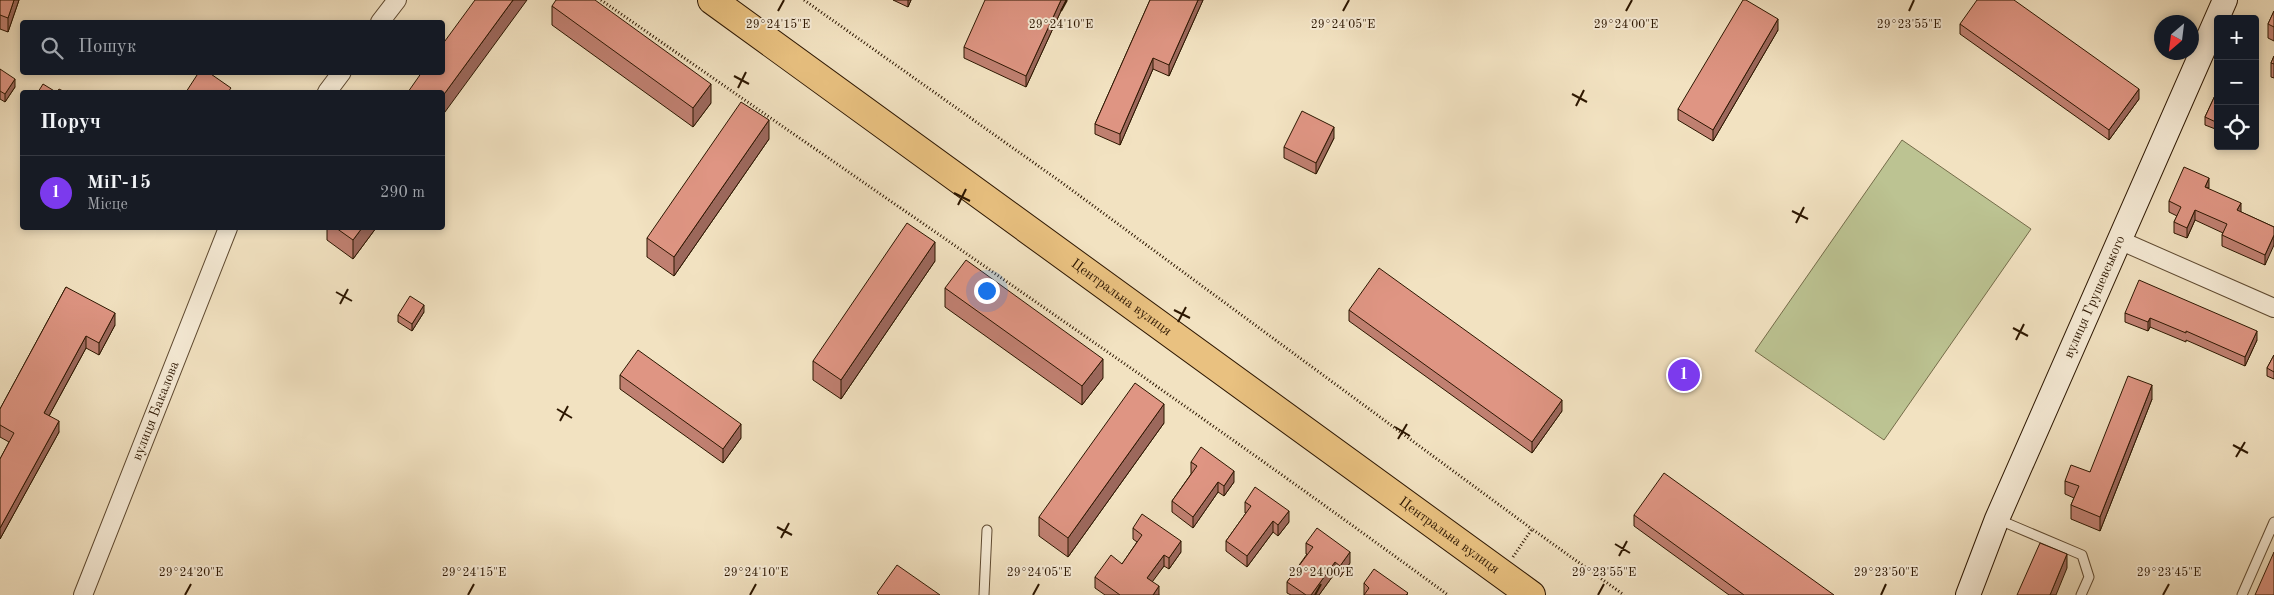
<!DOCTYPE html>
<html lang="uk">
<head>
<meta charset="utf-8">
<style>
	body { margin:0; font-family:"Old Standard TT",serif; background:#20242c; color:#f1f3f6 }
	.controls { position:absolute; right:15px; top:15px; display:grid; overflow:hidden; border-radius:5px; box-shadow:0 2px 8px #0003 }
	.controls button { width:45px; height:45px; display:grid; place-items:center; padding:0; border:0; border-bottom:1px solid #363941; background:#171b24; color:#f1f3f6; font:25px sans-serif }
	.compass { position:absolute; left:2154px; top:15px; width:45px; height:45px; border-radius:50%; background:#171b24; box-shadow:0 2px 8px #0003; rotate:208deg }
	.you { position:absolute; left:986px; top:290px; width:18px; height:18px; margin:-12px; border:4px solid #fff; border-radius:50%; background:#1a73e8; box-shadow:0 0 0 8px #1a73e833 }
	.badge { display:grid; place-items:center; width:32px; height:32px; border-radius:50%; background:#7c3aed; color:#fff; font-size:16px; font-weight:700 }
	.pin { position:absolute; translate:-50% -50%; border:2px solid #fff; box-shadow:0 1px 5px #0006 }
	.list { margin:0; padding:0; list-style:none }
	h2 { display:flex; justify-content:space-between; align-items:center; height:65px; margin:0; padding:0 20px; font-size:21px }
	h2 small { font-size:16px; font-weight:400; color:#9ea1a6 }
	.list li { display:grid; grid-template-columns:32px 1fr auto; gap:15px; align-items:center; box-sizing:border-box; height:75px; padding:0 20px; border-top:1px solid #363941 }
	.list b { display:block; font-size:19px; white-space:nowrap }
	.list p { margin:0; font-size:16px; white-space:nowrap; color:#9ea1a6 }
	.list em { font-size:16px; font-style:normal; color:#9ea1a6 }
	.icon { flex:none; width:28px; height:28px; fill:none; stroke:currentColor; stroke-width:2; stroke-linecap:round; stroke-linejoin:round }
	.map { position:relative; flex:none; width:2274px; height:595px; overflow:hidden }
	.search { position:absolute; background:#171b24; box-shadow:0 2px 8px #0003; left:20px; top:20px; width:425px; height:55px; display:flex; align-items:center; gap:12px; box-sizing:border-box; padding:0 18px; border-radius:5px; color:#9ea1a6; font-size:19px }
	.panel { position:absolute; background:#171b24; box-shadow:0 2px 8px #0003; left:20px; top:90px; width:425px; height:140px; border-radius:5px }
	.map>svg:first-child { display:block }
	.pitch { fill:#bcc392; stroke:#746c49 }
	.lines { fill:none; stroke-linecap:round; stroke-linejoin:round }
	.lane-casing { stroke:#5e4930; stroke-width:11 }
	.street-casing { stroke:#5e4930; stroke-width:20 }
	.secondary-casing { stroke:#2c1600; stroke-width:26 }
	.highway-casing { stroke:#2c1600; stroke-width:30 }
	.path { stroke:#2c1600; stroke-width:3; stroke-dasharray:1 2.5; stroke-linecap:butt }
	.lane { stroke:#f7ecd7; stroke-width:9 }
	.street { stroke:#f7ecd7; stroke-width:18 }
	.secondary { stroke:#f7ecd7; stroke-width:24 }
	.highway { stroke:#e9c180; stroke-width:28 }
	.wall { fill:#c08071; stroke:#2c1600 }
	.shaded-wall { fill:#9c685c; stroke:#2c1600 }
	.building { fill:#df9583; stroke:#2c1600 }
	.ticks { fill:none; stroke:#2c1600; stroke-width:2 }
	.labels { text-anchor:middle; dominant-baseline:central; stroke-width:4; stroke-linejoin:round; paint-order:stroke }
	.street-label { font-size:14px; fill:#2c1600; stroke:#f7ecd7 }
	.ticks-label { font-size:12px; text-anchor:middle; fill:#2c1600; stroke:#f7ecd7; stroke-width:4; stroke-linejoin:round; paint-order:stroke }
</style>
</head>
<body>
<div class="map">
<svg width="2274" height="595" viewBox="0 0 2274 595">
	<rect width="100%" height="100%" fill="#f2e2c1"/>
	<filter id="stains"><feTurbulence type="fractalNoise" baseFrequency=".004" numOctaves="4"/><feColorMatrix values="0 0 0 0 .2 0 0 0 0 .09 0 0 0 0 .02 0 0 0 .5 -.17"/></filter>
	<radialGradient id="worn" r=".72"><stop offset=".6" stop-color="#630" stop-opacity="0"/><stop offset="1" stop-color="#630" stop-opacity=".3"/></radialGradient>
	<path class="pitch" d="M1902 140 2031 229 1884 440 1755 351Z"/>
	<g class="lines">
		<defs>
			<g id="lane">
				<path d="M1997 519 2082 555 2089 577 2081 595"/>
				<path d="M984 595 987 530"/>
				<path d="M2242 595 2274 522"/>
			</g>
			<g id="street">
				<path d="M380 22 397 0"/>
				<path d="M327 92 342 72"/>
				<path d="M2119 240 2274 308"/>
				<path id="s1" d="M83 595 228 228"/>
			</g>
			<g id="secondary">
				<path id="s2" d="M1968 595 1997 519 2225 0"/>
			</g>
			<g id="highway">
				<path id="s3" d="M712 0 1531 595"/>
			</g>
		</defs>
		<use href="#lane" class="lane-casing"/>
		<use href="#street" class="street-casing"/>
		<use href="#secondary" class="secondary-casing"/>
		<use href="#highway" class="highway-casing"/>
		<g class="path">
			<path d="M601 0C884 198 1170 391 1448 595"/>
			<path d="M804 0 1061 182 1532 529"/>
			<path d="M1513 557 1532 529 1624 595"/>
		</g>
		<use href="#lane" class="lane"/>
		<use href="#street" class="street"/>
		<use href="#secondary" class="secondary"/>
		<use href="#highway" class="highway"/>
	</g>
	<g class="wall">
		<path d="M0 0H19L8 32 0 29Z"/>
		<path d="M893 0H911L908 7Z"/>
		<path d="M1066 0 1026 87 964 58V47Z"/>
		<path d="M1150 0H1203L1169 76 1153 69 1120 145 1095 134V124Z"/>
		<path d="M552 6 711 103 693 127 552 25Z"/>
		<path d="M2274 11V41L2268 38V24Z"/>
		<path d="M1960 24 2139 99 2109 140 1960 34Z"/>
		<path d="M1778 30 1713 141 1678 120V109Z"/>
		<path d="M2274 56V78L2271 77V63Z"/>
		<path d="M0 69 15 87 5 102 0 99Z"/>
		<path d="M2218 89V130L2205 125V117Z"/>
		<path d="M1334 138 1316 174 1284 158V147Z"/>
		<path d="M769 139 674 276 647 257V238Z"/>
		<path d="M2209 189 2241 212 2274 227 2265 265 2222 246V235L2223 233 2195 220 2187 238 2174 233V222L2177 216 2169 212V201Z"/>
		<path d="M327 228H376L353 259 327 240Z"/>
		<path d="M935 261 841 399 813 380V361Z"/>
		<path d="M66 287 115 325 99 355 86 348 49 416 59 432 0 539V459L9 442 0 437V409Z"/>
		<path d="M945 288 1103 378 1082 405 945 307Z"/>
		<path d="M1349 310 1562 411 1532 453 1349 321Z"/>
		<path d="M424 312 412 331 398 322V315Z"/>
		<path d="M2125 313 2257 340 2245 366 2186 340V342L2150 327 2148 331 2125 322Z"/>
		<path d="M2274 355V379L2267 376V368Z"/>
		<path d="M620 375 741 438 723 463 620 389Z"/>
		<path d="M2152 399 2100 531 2071 519V505L2074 498 2065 494V481L2090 472Z"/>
		<path d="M1164 423 1068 557 1039 536V517Z"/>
		<path d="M1191 462 1234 482 1224 496 1218 492 1193 528 1172 512V501L1191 474Z"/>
		<path d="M1245 502 1289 522 1278 536 1273 532 1247 567 1226 551V541L1246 513H1245Z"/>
		<path d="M1634 515 1834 595H1729L1634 526Z"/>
		<path d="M1133 528 1181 552 1169 569 1164 566 1152 581 1159 595H1105L1095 588V577L1122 564 1137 542 1133 539Z"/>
		<path d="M1306 543 1350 563 1340 577 1335 573 1319 595H1291L1287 593V582L1307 554H1306Z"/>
		<path d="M1364 583 1408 595H1364Z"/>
	</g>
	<g class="shaded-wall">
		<path d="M14 0H19L8 32V18Z"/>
		<path d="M513 0H527L442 116V97Z"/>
		<path d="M908 0H911L908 7Z"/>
		<path d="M1061 0H1066L1026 87V76Z"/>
		<path d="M1198 0H1203L1169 76V65Z"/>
		<path d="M1778 19V30L1713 141V130Z"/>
		<path d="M1153 58V69L1120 145V134Z"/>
		<path d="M15 79V87L5 102V94Z"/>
		<path d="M711 84V103L693 127V108Z"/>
		<path d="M2139 89V99L2109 140V130Z"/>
		<path d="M769 120V139L674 276V257Z"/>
		<path d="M1334 127V138L1316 174V163Z"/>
		<path d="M2209 178V188L2205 187Z"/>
		<path d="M2241 203V214L2237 210Z"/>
		<path d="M2195 210V220L2187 238V228Z"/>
		<path d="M362 228H376L353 259V240Z"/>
		<path d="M2274 235V245L2265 265V255Z"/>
		<path d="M935 242V261L841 399V380Z"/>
		<path d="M424 305V312L412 331V324Z"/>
		<path d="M115 313V325L99 355V343Z"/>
		<path d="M2150 318V327L2148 331V322Z"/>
		<path d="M2257 331V340L2245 366V357Z"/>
		<path d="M86 336V348L44 425V413Z"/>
		<path d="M1103 359V378L1082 405V386Z"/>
		<path d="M2152 385V399L2100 531V517Z"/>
		<path d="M1562 400V411L1532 453V442Z"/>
		<path d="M1164 404V423L1068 557V538Z"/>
		<path d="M59 421V432L0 539V528Z"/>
		<path d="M741 424V438L723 463V449Z"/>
		<path d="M1234 471V482L1224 496V486Z"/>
		<path d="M1218 482V492L1193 528V517Z"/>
		<path d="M1289 511V522L1278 536V525Z"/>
		<path d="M1273 521V532L1247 567V556Z"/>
		<path d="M1181 541V552L1169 569V558Z"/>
		<path d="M1350 552V563L1340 577V566Z"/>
		<path d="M2067 554V568L2056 595H2050Z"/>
		<path d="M1164 555V566L1147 589V578Z"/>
		<path d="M1335 562V573L1319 595H1311Z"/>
		<path d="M1159 586V595H1153Z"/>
	</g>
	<g class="building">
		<path d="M0 0H14L8 18 0 15Z"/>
		<path d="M475 0H513L442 97V92H408L422 72H442V45Z"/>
		<path d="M556 0H595L711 84 693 108 552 6Z"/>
		<path d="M985 0H1061L1026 76 964 47Z"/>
		<path d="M1150 0H1198L1169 65 1153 58 1120 134 1095 124Z"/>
		<path d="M1743 0H1746L1778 19 1713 130 1678 109Z"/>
		<path d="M1977 0H2014L2139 89 2109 130 1960 24Z"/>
		<path d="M2274 11V27L2268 24Z"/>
		<path d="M2274 56V64L2271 63Z"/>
		<path d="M0 69 15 79 5 94 0 91Z"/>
		<path d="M199 72H208L231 88 228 92H186Z"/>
		<path d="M43 84 56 92H38Z"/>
		<path d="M59 89 65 92H57Z"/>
		<path d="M2218 89V123L2205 117Z"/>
		<path d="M741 102 769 120 674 257 647 238Z"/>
		<path d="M1302 111 1334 127 1316 163 1284 147Z"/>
		<path d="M2184 167 2209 178 2205 187 2241 203 2237 210 2274 227V235L2265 255 2222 235 2227 224 2195 210 2187 228 2174 222 2181 207 2169 201Z"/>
		<path d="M907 223 935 242 841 380 813 361Z"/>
		<path d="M336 228H362L353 240Z"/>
		<path d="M966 260 1103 359 1082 386 945 288Z"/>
		<path d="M1379 268 1562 400 1532 442 1349 310Z"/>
		<path d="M2139 280 2257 331 2245 357 2186 331V333L2150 318 2148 322 2125 313Z"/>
		<path d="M66 287 115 313 99 343 86 336 44 413 59 421 0 528V459L14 433 0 425V409Z"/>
		<path d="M410 296 424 305 412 324 398 315Z"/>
		<path d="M638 350 741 424 723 449 620 375Z"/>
		<path d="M2274 355V372L2267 368Z"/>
		<path d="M2128 376 2152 385 2100 517 2071 505 2079 486 2065 481 2071 465 2090 472Z"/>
		<path d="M1135 383 1164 404 1068 538 1039 517Z"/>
		<path d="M1201 447 1234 471 1224 486 1218 482 1193 517 1172 501 1197 466 1191 462Z"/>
		<path d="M1664 473 1834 595H1744L1634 515Z"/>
		<path d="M1255 487 1289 511 1278 525 1273 521 1247 556 1226 541 1251 506 1245 502Z"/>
		<path d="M1142 514 1181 541 1169 558 1164 555 1147 578 1159 586 1153 595H1120L1095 577 1111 555 1122 564 1142 535 1133 528Z"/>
		<path d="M1317 528 1350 552 1340 566 1335 562 1311 595H1306L1287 582 1313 547 1306 543Z"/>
		<path d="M2040 543 2067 554 2050 595H2017Z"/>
		<path d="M2274 552V595H2255Z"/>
		<path d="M897 565 940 595H879L877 593Z"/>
		<path d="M1374 569 1408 593 1406 595H1364L1369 588 1364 583Z"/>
	</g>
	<path class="ticks" d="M778 11 784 0M1061 11 1067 0M1343 11 1349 0M1626 11 1632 0M1909 11 1914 0M734 76 749 84M738 88 746 72M1572 94 1587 102M1576 106 1584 90M954 193 970 201M958 205 966 189M1792 211 1808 219M1796 223 1804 207M336 292 352 301M340 304 348 289M1174 310 1190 318M1178 322 1186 307M2013 328 2028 336M2016 340 2024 324M557 409 572 418M560 421 568 406M1395 427 1410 436M1398 439 1407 424M2233 445 2248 453M2236 457 2245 442M777 527 792 535M781 538 789 523M1615 544 1630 553M1619 556 1627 541M185 595 191 584M468 595 474 584M750 595 756 584M1033 595 1039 584M1315 595 1321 584M1598 595 1604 584M1881 595 1886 584M2163 595 2169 584"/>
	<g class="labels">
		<g class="street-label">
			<text stroke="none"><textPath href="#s2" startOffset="324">вулиця Грушевського</textPath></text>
			<text stroke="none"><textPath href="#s3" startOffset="506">Центральна вулиця</textPath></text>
			<text stroke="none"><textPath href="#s1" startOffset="198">вулиця Бакалова</textPath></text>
			<text stroke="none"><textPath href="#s3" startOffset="911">Центральна вулиця</textPath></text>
		</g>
	</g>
	<g class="ticks-label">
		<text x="778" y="28">29°24'15"E</text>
		<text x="1061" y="28">29°24'10"E</text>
		<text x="1343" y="28">29°24'05"E</text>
		<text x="1626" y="28">29°24'00"E</text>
		<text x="1909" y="28">29°23'55"E</text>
		<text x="191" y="576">29°24'20"E</text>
		<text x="474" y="576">29°24'15"E</text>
		<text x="756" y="576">29°24'10"E</text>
		<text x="1039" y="576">29°24'05"E</text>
		<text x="1321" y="576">29°24'00"E</text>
		<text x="1604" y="576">29°23'55"E</text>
		<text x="1886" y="576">29°23'50"E</text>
		<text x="2169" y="576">29°23'45"E</text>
	</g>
	<rect width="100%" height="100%" filter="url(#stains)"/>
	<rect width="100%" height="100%" fill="url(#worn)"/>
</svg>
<div class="controls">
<button>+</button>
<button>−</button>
<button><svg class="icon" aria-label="locate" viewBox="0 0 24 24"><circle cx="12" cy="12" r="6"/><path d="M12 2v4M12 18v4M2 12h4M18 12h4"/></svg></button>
</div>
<svg class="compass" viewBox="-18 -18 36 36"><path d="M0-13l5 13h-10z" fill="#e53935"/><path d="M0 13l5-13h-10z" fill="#9ea1a6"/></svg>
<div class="you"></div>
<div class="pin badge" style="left:1684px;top:375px">1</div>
<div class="search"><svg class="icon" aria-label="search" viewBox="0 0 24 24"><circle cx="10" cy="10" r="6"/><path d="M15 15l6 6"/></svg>Пошук</div>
<section class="panel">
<h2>Поруч<small></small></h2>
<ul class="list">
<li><span class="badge">1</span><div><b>МіГ-15</b><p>Місце</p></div><em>290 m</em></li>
</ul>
</section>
</div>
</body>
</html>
